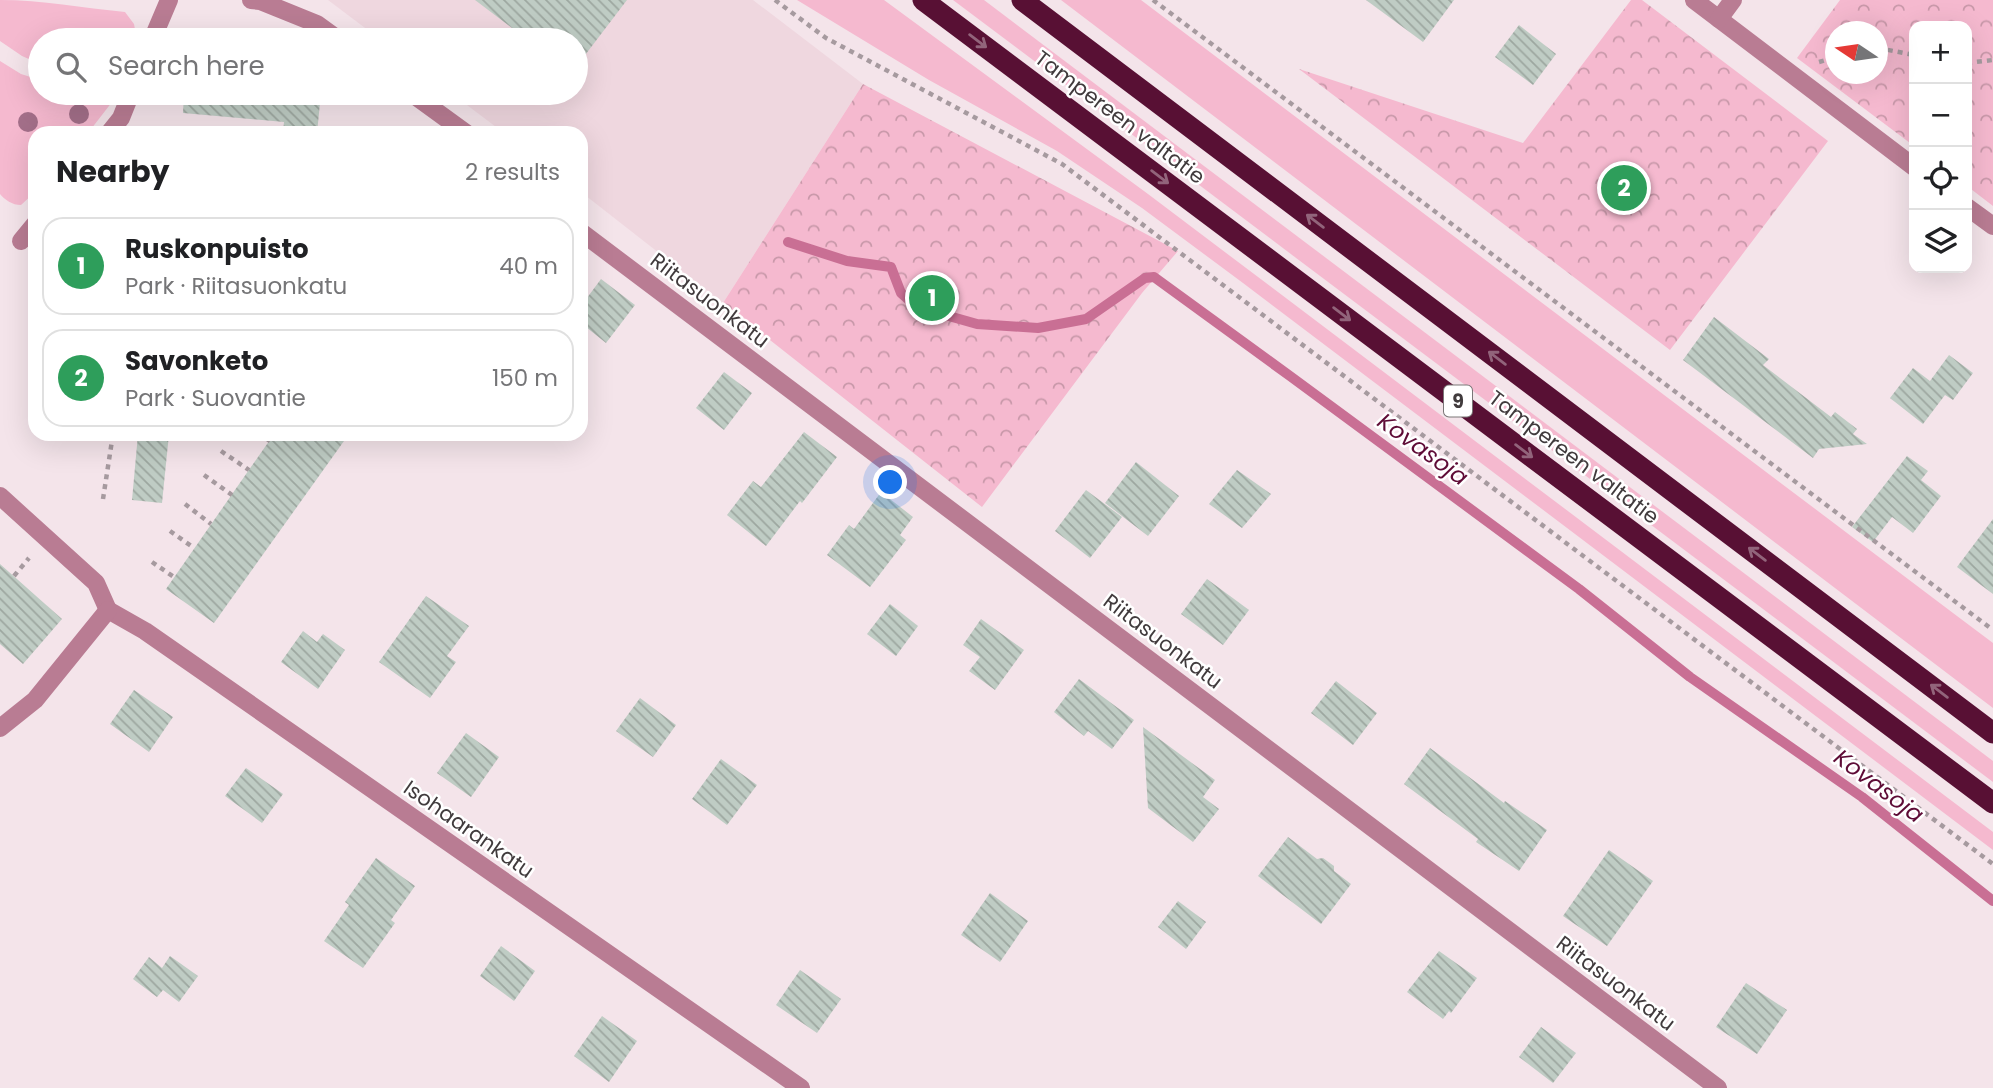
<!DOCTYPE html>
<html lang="en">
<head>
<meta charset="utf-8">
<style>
	body { margin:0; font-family:Poppins,sans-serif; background:#f6f6f6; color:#202124 }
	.controls { position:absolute; right:21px; top:21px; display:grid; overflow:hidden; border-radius:14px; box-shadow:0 7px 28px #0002 }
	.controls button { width:63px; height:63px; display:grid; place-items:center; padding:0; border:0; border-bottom:2px solid #e0e0e0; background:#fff; color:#202124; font:35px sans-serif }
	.compass { position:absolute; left:1825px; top:21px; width:63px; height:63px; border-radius:50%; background:#fff; box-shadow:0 7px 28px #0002; rotate:283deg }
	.you { position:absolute; left:891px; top:483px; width:24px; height:24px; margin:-18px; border:5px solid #fff; border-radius:50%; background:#1a73e8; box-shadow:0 0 0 10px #1a73e833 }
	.badge { display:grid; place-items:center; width:46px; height:46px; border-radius:50%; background:#2b8257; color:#fff; font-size:23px; font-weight:700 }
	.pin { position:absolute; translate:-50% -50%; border:4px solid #fff; box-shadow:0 2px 7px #0006 }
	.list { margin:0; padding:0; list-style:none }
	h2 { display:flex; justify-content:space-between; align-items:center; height:91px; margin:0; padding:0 28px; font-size:30px }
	h2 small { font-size:23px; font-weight:400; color:#757577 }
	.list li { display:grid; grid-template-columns:46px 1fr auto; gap:21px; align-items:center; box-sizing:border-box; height:98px; margin:0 14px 14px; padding:0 14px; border:2px solid #e0e0e0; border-radius:21px }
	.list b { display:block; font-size:26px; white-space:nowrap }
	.list p { margin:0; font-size:23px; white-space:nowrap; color:#757577 }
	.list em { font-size:23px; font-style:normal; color:#757577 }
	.icon { flex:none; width:38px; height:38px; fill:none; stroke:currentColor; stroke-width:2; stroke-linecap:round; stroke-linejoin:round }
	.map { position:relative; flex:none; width:1993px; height:1088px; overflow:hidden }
	.search { position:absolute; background:#fff; box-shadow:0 7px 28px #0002; left:28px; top:28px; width:560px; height:77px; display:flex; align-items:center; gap:18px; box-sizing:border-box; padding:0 24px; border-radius:38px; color:#757577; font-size:26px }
	.panel { position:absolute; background:#fff; box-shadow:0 7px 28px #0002; left:28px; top:126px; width:560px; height:315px; border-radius:21px }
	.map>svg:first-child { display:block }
	.built { fill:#efd7df }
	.green { fill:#f5b9cf }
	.park { fill:url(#park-crowns); fill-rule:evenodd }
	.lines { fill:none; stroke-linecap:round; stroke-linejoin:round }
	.stream { stroke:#c96f94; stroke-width:10 }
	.building { fill:url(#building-back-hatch) }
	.path { stroke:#a69a9f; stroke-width:4.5; stroke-dasharray:5 5; stroke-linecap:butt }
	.minor { stroke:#b97c93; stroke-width:18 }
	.highway { stroke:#581034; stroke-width:21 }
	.tree { fill:#a36f89 }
	.oneway { stroke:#92647b }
	.labels { text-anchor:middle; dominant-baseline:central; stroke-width:5; stroke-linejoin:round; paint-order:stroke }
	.shield { fill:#fff; stroke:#7a7677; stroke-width:2 }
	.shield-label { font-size:19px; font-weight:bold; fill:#413b3d }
	.street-label { font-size:21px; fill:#413b3d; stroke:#fff }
	.water-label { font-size:23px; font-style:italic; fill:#5e0b36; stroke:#fff }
</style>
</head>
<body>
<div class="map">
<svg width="1993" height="1088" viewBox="0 0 1993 1088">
	<defs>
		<pattern id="park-crowns" width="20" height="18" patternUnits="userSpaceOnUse" patternTransform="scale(1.75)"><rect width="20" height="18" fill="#f5b9cf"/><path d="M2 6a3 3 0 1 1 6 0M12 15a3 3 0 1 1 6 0" fill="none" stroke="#c898a9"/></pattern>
		<pattern id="building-back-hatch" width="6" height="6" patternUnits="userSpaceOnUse" patternTransform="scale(1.75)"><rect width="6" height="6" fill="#bfccc4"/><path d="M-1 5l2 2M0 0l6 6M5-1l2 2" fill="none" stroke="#9da7a0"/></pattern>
	</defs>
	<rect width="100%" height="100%" fill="#f4e4ea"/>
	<path class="built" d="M328 0H753L863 84 723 303 581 192V133H504L451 93H576V40H381Z"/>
	<g class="green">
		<path d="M0 0C42 0 83 8 125 12L134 24 137 40H40V64L22 56 0 41Z"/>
		<path d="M797 0H884L1148 194 1993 832V850L1243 283 1142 208 1057 151 929 80Z"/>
		<path d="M953 0H984L1993 761V782Z"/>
		<path d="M1061 0H1141L1953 613 1993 643V708Z"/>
		<path d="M0 61 21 74 40 80V93H119L88 133H35V192L21 205C12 205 5 200 0 194Z"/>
	</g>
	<g class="park">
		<path d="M1631 0H1642L1828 141 1670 350 1299 69 1523 143Z"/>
		<path d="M1840 0H1993V206L1967 186V26H1914V146L1797 58ZM1836 32H1878V74H1836Z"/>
		<path d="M863 84 1178 251 1142 293 982 507 723 303Z"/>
	</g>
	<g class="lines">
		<path class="stream" d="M788 242 847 261 891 267 901 293 917 307 977 324 1038 328 1086 319 1145 278 1154 277 1290 376 1579 589 1690 677 1862 797 1993 901"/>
	</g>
	<g class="building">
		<path d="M475 0H627L576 67V40H528Z"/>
		<path d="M1366 0H1454L1423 42Z"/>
		<path d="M1519 25 1556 54 1533 85 1495 57Z"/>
		<path d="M184 93H321L317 133H283L284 122 183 113Z"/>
		<path d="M601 279 635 305 606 343 581 323V306Z"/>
		<path d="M1714 317 1769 359 1763 365 1831 417 1835 412 1857 429 1853 434 1867 444 1819 449 1813 458 1683 360Z"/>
		<path d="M1949 355 1973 373 1953 400 1945 395 1923 424 1890 398 1913 368 1930 381Z"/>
		<path d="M724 372 752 393 724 430 696 408Z"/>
		<path d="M804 432 837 457 802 503 800 501 766 546 727 515 753 481 761 487Z"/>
		<path d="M138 434H169L162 503 132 500Z"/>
		<path d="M274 434H349L214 623 166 589Z"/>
		<path d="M1907 456 1928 471 1921 480 1941 496 1913 533 1892 517 1873 542 1852 527Z"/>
		<path d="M1136 462 1179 496 1148 536 1105 503Z"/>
		<path d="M1237 470 1271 494 1242 528 1209 504Z"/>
		<path d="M1086 490 1122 517 1090 558 1055 531Z"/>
		<path d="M881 492 913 517 900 535 906 540 870 587 827 555 849 525 854 529Z"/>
		<path d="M1993 519V594L1957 567Z"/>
		<path d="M0 564 62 619 23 664 0 644Z"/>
		<path d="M1207 579 1249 610 1223 645 1181 614Z"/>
		<path d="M426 596 469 626 447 656 456 662 430 698 379 662Z"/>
		<path d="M890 604 918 626 896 656 867 634Z"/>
		<path d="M981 619 1024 650 995 690 969 671 980 657 963 645Z"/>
		<path d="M303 631 317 642 323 634 345 650 318 689 281 662Z"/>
		<path d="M1079 679 1134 720 1112 749 1088 731 1084 736 1054 712Z"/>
		<path d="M1336 681 1377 713 1353 745 1311 713Z"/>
		<path d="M134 690 173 717 149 752 110 724Z"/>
		<path d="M640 698 676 725 653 757 616 731Z"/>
		<path d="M1143 727 1215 780 1203 797 1219 809 1193 842 1148 808Z"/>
		<path d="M466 733 499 757 471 797 437 773Z"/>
		<path d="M1430 748 1504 803 1505 801 1547 830 1519 871 1476 842 1478 839 1404 784Z"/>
		<path d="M721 759 757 785 727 825 692 799Z"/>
		<path d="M246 768 283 794 262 823 225 796Z"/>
		<path d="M1288 837 1317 859 1323 858 1334 866V871L1351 884 1321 924 1258 876Z"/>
		<path d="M1609 850 1653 881 1607 946 1563 916Z"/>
		<path d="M376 858 415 886 391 920 395 923 363 968 324 941 349 905 345 902Z"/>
		<path d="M990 893 1028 921 1000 962 961 935Z"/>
		<path d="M1178 901 1206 922 1186 949 1158 927Z"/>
		<path d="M501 946 535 971 514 1001 480 976Z"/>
		<path d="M1439 951 1477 978 1451 1013 1449 1011 1443 1019 1407 992Z"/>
		<path d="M170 956 198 976 179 1002 163 990 157 997 133 979 149 957 162 968Z"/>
		<path d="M800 970 841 999 817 1033 776 1005Z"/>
		<path d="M1746 983 1787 1010 1757 1054 1716 1027Z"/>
		<path d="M602 1016 637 1041 609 1082 574 1056Z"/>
		<path d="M1541 1027 1576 1053 1553 1083 1519 1057Z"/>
	</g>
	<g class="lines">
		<g class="path">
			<path d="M775 0 826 38 1062 164 1993 864"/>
			<path d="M1153 0 1993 630"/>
			<path d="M1878 48 1914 55"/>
			<path d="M1819 62 1836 57"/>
			<path d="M1967 63 1993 60"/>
			<path d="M259 434 270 441"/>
			<path d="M221 451 249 470"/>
			<path d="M204 475 232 495"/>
			<path d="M103 499 113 434"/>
			<path d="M185 504 211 524"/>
			<path d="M170 531 194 548"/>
			<path d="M152 562 174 577"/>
			<path d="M14 576 29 558"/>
		</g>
		<g class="minor">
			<path d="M251 0 260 1 317 24 339 40"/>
			<path d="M1694 0 1914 167"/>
			<path d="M1719 19 1733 0"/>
			<path d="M152 40 169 0"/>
			<path d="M411 93 466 133"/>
			<path d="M109 133 121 118 131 93"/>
			<path d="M1967 207 1993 226"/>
			<path d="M581 232 1718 1088"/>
			<path d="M21 241 35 224"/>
			<path d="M0 496 96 583 108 610"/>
			<path d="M108 610 145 631 801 1088"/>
			<path d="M0 728 35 700 108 610"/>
		</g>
		<g class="highway">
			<path d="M923 0 1993 803"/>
			<path d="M1022 0 1993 733"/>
		</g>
	</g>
	<g class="tree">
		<circle cx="79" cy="114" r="10"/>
		<circle cx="28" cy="122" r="10"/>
	</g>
	<defs><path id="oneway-shaft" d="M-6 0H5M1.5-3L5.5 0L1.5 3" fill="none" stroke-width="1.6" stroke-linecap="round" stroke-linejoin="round" transform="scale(1.75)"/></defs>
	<g class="oneway">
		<use href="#oneway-shaft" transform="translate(978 41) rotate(37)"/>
		<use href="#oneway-shaft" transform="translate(1160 177) rotate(37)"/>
		<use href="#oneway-shaft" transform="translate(1315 221) rotate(-143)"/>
		<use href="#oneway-shaft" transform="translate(1342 314) rotate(37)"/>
		<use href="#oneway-shaft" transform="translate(1497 358) rotate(-143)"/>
		<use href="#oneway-shaft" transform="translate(1524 451) rotate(37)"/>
		<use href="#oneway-shaft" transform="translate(1757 554) rotate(-143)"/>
		<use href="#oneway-shaft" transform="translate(1939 691) rotate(-143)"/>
	</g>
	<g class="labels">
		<rect class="shield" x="1444" y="385.5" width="28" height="31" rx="5"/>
		<g class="shield-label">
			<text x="1458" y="401">9</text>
		</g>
		<g class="street-label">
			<text transform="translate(1120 117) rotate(37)">Tampereen valtatie</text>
			<text transform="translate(710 300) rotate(37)">Riitasuonkatu</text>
			<text transform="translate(1574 457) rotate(37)">Tampereen valtatie</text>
			<text transform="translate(1163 641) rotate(37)">Riitasuonkatu</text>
			<text transform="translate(469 829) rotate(35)">Isohaarankatu</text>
			<text transform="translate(1616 983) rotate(37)">Riitasuonkatu</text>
		</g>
		<g class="water-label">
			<text transform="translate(1423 449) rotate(36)">Kovasoja</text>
			<text transform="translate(1879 786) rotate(37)">Kovasoja</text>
		</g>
	</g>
</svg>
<div class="controls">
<button>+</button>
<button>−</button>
<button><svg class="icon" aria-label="locate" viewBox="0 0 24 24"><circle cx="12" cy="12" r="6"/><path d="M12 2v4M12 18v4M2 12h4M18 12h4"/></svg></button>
<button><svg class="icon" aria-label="layers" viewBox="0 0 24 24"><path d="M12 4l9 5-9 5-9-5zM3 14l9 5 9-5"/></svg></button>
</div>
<svg class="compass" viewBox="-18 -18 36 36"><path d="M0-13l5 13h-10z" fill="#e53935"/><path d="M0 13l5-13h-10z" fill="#757577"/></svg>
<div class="you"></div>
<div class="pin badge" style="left:932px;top:298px;background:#2e9e5b">1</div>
<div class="pin badge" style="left:1624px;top:188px;background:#2e9e5b">2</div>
<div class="search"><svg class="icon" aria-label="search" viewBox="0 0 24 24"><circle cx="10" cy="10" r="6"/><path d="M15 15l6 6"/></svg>Search here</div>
<section class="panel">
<h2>Nearby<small>2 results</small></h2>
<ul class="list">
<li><span class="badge" style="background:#2e9e5b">1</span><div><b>Ruskonpuisto</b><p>Park · Riitasuonkatu</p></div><em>40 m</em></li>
<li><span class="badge" style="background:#2e9e5b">2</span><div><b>Savonketo</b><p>Park · Suovantie</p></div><em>150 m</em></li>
</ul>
</section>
</div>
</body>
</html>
